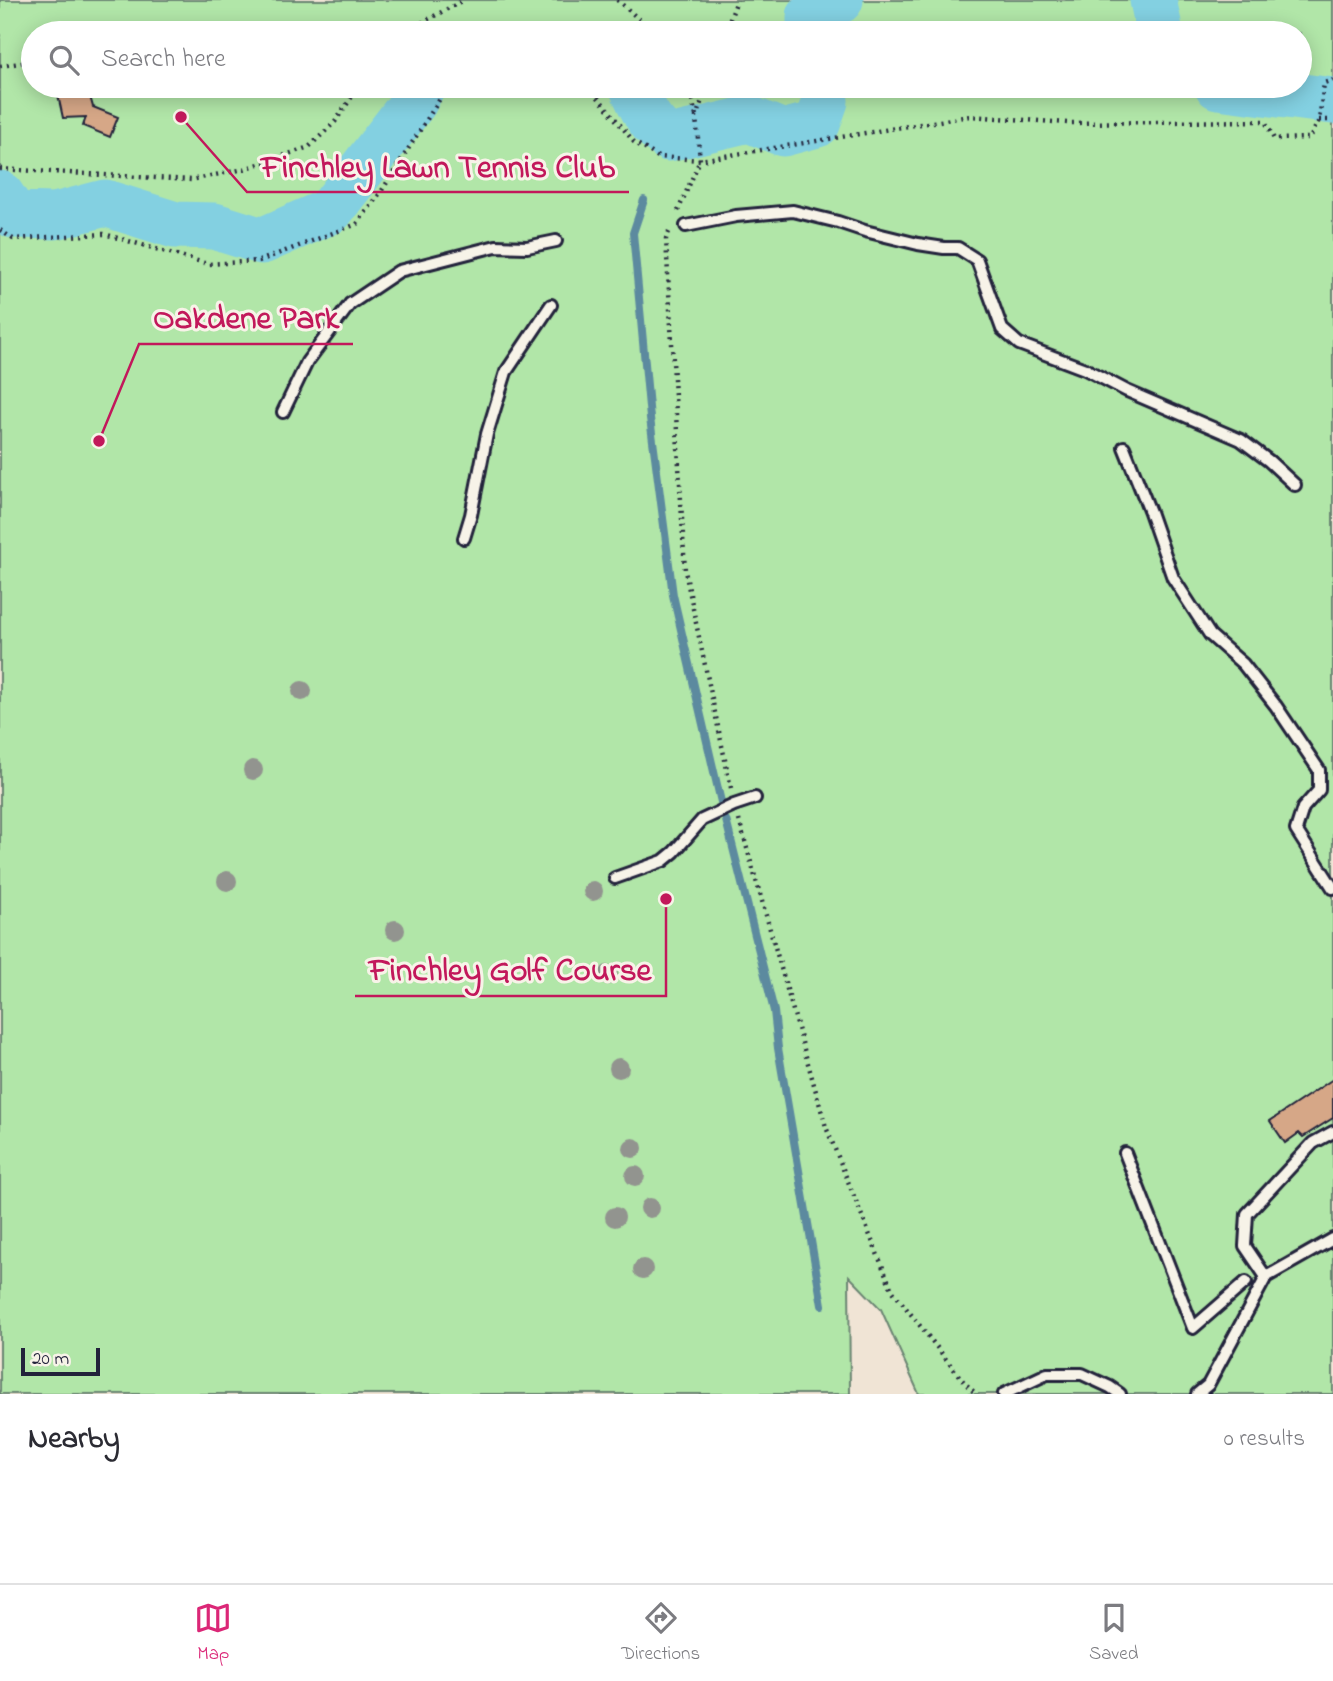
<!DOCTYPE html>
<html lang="en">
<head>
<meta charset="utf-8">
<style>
	body { margin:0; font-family:"Indie Flower",sans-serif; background:#f2f2f3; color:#2b2b33 }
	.scale { position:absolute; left:21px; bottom:18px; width:79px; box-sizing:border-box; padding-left:7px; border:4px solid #22223b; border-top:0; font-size:19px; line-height:24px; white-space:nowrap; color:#22223b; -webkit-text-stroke:5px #f7f3e8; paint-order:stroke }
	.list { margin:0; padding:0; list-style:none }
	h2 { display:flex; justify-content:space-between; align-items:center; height:91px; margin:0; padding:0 28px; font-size:30px }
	h2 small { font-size:23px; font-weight:400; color:#7c7c81 }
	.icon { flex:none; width:38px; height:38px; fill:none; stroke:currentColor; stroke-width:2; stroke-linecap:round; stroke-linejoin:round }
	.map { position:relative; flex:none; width:1333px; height:1394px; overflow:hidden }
	.search { position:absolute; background:#fff; box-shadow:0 4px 18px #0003; left:21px; right:21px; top:21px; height:77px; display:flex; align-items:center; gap:18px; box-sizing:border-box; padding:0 24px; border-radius:38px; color:#7c7c81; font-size:26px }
	.sheet { height:189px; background:#fff }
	nav { display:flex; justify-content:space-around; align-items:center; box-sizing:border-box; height:98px; border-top:2px solid #e1e1e2; background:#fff; font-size:19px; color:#7c7c81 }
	nav a { display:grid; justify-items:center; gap:4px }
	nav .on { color:#db2777 }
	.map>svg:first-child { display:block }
	.green { fill:#b1e6a8; stroke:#6a8472; stroke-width:2; fill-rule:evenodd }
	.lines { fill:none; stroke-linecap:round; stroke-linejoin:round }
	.stream { stroke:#5c8a9f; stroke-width:8 }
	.river { stroke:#83d0e1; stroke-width:47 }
	.building { fill:#d6a787; stroke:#22223b; stroke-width:2 }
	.lane-casing { stroke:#22223b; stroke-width:16 }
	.path { stroke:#22223b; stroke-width:4.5; stroke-dasharray:2 5; stroke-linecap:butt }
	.lane { stroke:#f7f3e8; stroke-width:10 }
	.tree { fill:#92948f }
	.leader { fill:none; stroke:#c2185b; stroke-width:2.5 }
	.callout-dot { fill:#c2185b; stroke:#f7f3e8; stroke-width:2.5 }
	.callout-label { font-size:33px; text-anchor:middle; font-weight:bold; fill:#c2185b; stroke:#f7f3e8; stroke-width:6; stroke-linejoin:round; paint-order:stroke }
</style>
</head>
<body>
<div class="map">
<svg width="1333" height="1394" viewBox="0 0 1333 1394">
	<rect width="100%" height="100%" fill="#f0e4d5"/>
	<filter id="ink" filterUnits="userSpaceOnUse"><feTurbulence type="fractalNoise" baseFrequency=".0143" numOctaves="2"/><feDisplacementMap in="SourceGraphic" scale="14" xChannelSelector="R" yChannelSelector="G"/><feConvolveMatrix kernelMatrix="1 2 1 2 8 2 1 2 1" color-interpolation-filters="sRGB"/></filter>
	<g filter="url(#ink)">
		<path class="green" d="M0 0H1333V1394H919L881 1309 849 1276 850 1394H0ZM33 33H1300V86H33Z"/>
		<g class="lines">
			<g class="stream">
				<path d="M816 0 821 4"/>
				<path d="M644 200 633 233 650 418 673 595 721 802"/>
				<path d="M726 820 774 1011 778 1048 822 1305"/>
			</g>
			<g class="river">
				<path d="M1153 0 1160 33"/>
				<path d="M810 33V16L821 4 840 0"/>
				<path d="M632 86C642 107 649 125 669 138L749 119 783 133 817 124 825 101 823 86"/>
				<path d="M1218 86 1333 101"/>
				<path d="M0 194 14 215 55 216 105 203 175 225 214 226 262 241 330 211 414 102 422 86"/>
			</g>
		</g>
		<g class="building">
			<path d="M56 86H87L93 107 118 117 110 137 83 126 86 117 63 118Z"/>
			<path d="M1333 1079V1118L1303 1137 1299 1133 1285 1143 1270 1121Z"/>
		</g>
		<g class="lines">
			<defs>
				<g id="lane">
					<path d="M686 226 736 216 793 211 838 222 865 231 918 244 944 248H958L977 260 1002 329 1019 344 1085 369 1127 391 1241 440 1269 461 1295 485"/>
					<path d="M283 412 307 362 350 304 399 271 496 246 527 247 556 241"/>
					<path d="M1124 447 1150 512 1173 578 1210 635 1243 664 1276 706 1319 770V790L1303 808 1296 830 1333 888"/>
					<path d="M464 538 471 515 487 434 506 372 551 305"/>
					<path d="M615 878 663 861 674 852 702 820 734 805 755 798"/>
					<path d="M1125 1153 1193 1328 1246 1282"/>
					<path d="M1266 1277 1245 1246 1247 1214 1313 1143 1333 1132"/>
					<path d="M1004 1394 1047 1374H1082L1110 1387 1120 1394"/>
					<path d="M1197 1394 1208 1385 1266 1277 1333 1239"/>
				</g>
			</defs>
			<use href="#lane" class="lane-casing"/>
			<g class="path">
				<path d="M617 0 641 21 652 33"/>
				<path d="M412 33 423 22 464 0"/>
				<path d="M725 33 737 0"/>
				<path d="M0 66 33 61"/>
				<path d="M589 86 634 142 658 157 700 160 970 116 1067 123 1265 121 1274 139 1310 138 1319 120 1324 83 1333 80"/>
				<path d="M689 86 696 116"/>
				<path d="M1319 120H1333"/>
				<path d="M0 169 191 180 244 169 309 147 335 122 359 86"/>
				<path d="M678 211 700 160 696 117 707 86"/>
				<path d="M0 230 13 239 104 234 208 264 259 261 357 224 381 192 448 86"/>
				<path d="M669 232 666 239 685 571 731 788"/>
				<path d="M739 820 826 1127 892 1290 964 1382 976 1394"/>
			</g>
			<use href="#lane" class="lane"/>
		</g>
		<g class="tree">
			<circle cx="302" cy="691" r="10"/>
			<circle cx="253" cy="770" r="10"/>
			<circle cx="227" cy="881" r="10"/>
			<circle cx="593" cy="891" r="10"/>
			<circle cx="395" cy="930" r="10"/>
			<circle cx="608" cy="975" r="10"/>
			<circle cx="619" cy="1068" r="10"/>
			<circle cx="633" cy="1148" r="10"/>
			<circle cx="635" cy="1176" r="10"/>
			<circle cx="650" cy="1208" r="10"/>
			<circle cx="615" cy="1217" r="10"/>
			<circle cx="643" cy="1269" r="10"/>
		</g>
	</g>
	<path class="leader" d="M181 117L247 192H629M99 441L139 344H353M666 899L666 996H355"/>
	<g class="callout-dot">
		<circle cx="181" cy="117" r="7"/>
		<circle cx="99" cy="441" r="7"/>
		<circle cx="666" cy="899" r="7"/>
	</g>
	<g class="callout-label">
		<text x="438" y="177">Finchley Lawn Tennis Club</text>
		<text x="246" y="328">Oakdene Park</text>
		<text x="510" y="980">Finchley Golf Course</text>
	</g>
</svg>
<div class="scale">20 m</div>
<div class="search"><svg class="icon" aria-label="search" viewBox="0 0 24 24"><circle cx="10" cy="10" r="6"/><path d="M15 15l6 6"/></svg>Search here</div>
</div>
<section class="sheet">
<h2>Nearby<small>0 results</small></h2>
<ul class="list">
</ul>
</section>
<nav>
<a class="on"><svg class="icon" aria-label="map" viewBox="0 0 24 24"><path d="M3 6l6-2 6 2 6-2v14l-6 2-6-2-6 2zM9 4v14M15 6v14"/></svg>Map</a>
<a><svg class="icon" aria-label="directions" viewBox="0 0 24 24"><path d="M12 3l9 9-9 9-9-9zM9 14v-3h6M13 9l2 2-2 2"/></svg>Directions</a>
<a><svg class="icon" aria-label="saved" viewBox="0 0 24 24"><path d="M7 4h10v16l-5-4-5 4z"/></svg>Saved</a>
</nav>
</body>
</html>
